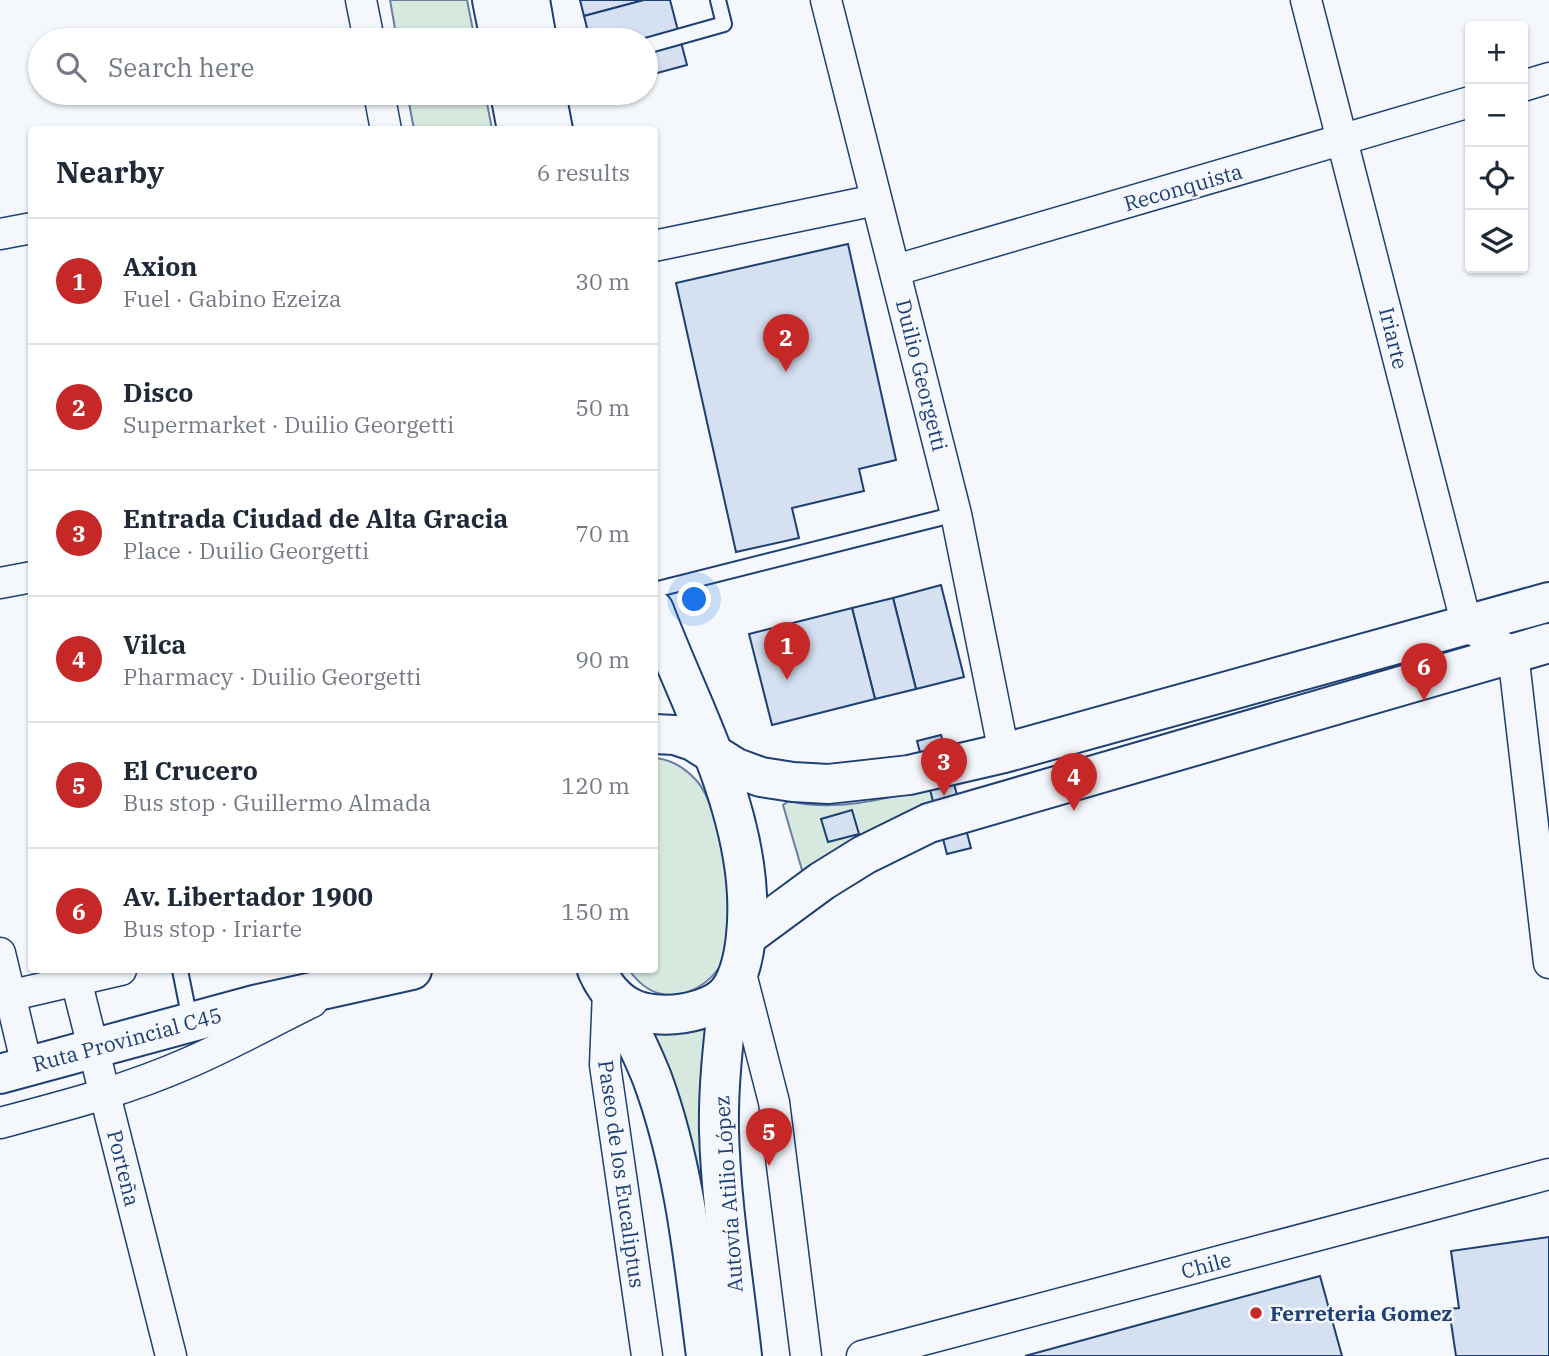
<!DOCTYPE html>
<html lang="en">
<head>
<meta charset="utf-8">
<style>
	body { margin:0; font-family:"IBM Plex Serif",serif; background:#f2f2f3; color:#1f2937 }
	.controls { position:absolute; right:21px; top:21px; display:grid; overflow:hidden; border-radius:7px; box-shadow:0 2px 5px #0004 }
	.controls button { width:63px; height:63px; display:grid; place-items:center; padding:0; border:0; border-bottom:2px solid #e0e1e3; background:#fff; color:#1f2937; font:35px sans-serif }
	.you { position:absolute; left:695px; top:600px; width:24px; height:24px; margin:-18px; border:5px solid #fff; border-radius:50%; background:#1a73e8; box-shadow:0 0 0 10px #1a73e833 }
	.badge { display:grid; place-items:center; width:46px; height:46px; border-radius:50%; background:#c62828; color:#fff; font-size:23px; font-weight:700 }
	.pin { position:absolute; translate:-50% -58px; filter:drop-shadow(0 2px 4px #0008) }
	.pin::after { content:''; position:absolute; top:37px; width:24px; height:21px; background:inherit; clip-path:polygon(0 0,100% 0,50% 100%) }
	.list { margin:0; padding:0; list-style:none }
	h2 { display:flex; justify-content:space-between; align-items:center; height:91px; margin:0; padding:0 28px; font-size:30px }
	h2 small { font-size:23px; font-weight:400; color:#747a83 }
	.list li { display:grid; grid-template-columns:46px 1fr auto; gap:21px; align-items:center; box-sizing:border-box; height:126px; padding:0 28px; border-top:2px solid #e0e1e3 }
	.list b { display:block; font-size:26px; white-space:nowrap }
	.list p { margin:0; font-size:23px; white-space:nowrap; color:#747a83 }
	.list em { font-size:23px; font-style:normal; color:#747a83 }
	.icon { flex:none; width:38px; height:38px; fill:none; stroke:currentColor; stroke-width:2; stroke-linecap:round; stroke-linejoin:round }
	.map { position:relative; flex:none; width:1549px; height:1356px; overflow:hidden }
	.search { position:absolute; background:#fff; box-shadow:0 2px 5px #0004; left:28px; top:28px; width:630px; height:77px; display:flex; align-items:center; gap:18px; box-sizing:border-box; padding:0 24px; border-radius:38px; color:#747a83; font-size:26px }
	.panel { position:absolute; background:#fff; box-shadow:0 2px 5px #0004; left:28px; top:126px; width:630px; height:847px; border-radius:7px }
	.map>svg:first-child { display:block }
	.green { fill:#d7e8df; stroke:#687fa3; stroke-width:2 }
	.building { fill:#d5e0f0; stroke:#1d3f73; stroke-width:2 }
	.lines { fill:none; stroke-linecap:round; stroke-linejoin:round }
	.service-casing { stroke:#1d3f73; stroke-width:18 }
	.minor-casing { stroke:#1d3f73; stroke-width:33 }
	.secondary-casing { stroke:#1d3f73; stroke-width:42 }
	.service { stroke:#f4f7fb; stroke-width:14 }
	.minor { stroke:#f4f7fb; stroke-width:30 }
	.secondary { stroke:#f4f7fb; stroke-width:38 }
	.poi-dot { fill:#c62828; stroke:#f4f7fb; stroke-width:2.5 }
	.labels { text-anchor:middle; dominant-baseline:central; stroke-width:5; stroke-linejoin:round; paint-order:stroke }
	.street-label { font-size:21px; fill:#1d3f73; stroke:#f4f7fb }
	.poi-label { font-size:21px; font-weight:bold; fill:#1d3f73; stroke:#f4f7fb; text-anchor:start }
</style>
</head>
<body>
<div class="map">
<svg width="1549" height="1356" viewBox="0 0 1549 1356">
	<rect width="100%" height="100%" fill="#f4f7fb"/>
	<g class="green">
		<path d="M390 0H467L475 40H397Z"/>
		<path d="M407 93H485L492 129H414Z"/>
		<path d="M654 758C670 759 685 768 696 780 723 809 742 931 721 965 710 982 693 993 673 995 654 996 639 984 629 970H654Z"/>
		<path d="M953 783 959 803 812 871 802 870 783 805 789 801C839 814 904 794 953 783Z"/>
		<path d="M710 1027 711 1230 674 1089 652 1029 686 1033Z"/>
	</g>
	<g class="building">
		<path d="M580 0H644L584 16Z"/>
		<path d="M644 0H670L687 65 646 76V40H590L584 16Z"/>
		<path d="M848 244 896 460 859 469 864 491 792 508 799 538 736 552 676 283Z"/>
		<path d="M941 585 964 677 916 689 893 598Z"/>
		<path d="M893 598 916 689 875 699 852 608Z"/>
		<path d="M852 608 875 699 772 725 749 634Z"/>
		<path d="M941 735 971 848 947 854 917 741Z"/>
		<path d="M852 810 859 834 828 842 821 819Z"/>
		<path d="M1549 1237V1356H1456L1449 1309 1459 1308 1451 1251Z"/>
		<path d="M1320 1276 1342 1356H1025L1153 1321Z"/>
	</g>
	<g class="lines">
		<defs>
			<g id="service">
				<path d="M646 46 724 24 718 0"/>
				<path d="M654 590 956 514"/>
				<path d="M180 970 190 1020"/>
			</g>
			<g id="minor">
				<path d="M361 0 369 40"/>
				<path d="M826 0 956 514 1004 753"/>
				<path d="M1306 0 1467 626 1513 653 1549 963"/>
				<path d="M1523 86 1549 78"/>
				<path d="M379 93 386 130"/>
				<path d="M0 234 32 228"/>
				<path d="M654 246 876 200"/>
				<path d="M896 270 1470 102"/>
				<path d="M0 583 32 577"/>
				<path d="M0 953 27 1066"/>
				<path d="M739 966 774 1102 806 1356"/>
				<path d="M76 980 171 1356"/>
				<path d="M608 991 605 1065 647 1356"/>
				<path d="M0 998 121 970"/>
				<path d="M0 1123C64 1106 127 1090 188 1063 230 1045 271 1022 312 1002"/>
				<path d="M862 1356 1549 1174"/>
			</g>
			<g id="secondary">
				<path d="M492 0 500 40"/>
				<path d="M530 0 537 40"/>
				<path d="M510 93 517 130"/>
				<path d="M546 93 553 130"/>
				<path d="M654 734 675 735 693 741 736 768 761 777 793 782 828 784 909 775 1004 753 1549 602"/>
				<path d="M746 937 822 881 864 855 929 823 1549 643"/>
				<path d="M597 970C604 986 614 1000 631 1008 657 1021 712 1015 730 990 748 963 749 912 746 881 737 786 687 698 654 610"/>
				<path d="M729 991C724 1037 718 1084 719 1131 721 1206 734 1282 742 1356"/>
				<path d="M614 996C627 1023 641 1050 652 1078 685 1167 694 1263 706 1356"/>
				<path d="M0 1074 254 1005 412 970"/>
			</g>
		</defs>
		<use href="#service" class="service-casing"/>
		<use href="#minor" class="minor-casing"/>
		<use href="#secondary" class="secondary-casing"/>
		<use href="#service" class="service"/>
		<use href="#minor" class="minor"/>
		<use href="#secondary" class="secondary"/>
	</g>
	<circle class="poi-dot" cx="1256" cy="1313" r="7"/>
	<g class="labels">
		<g class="street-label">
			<text transform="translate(1183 187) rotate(-16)">Reconquista</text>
			<text transform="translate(1394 338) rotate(76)">Iriarte</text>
			<text transform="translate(922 375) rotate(76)">Duilio Georgetti</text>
			<text transform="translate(127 1039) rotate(-15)">Ruta Provincial C45</text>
			<text transform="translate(124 1168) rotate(76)">Porteña</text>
			<text transform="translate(622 1174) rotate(82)">Paseo de los Eucaliptus</text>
			<text transform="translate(728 1194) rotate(-94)">Autovía Atilio López</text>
			<text transform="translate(1206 1265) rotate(-15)">Chile</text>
		</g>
		<g class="poi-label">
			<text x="1270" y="1313">Ferreteria Gomez</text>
		</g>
	</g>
</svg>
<div class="controls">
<button>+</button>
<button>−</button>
<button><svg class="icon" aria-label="locate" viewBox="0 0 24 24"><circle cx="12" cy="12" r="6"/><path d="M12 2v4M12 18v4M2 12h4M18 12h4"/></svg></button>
<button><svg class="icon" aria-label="layers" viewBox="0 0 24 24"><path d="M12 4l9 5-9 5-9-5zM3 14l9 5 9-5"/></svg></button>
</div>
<div class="you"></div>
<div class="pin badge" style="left:787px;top:680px">1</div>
<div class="pin badge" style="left:786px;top:372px">2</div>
<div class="pin badge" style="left:944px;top:796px">3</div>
<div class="pin badge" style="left:1074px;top:811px">4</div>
<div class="pin badge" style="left:769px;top:1166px">5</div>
<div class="pin badge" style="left:1424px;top:701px">6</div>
<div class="search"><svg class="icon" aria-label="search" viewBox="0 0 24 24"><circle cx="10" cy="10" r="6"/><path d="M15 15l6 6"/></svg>Search here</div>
<section class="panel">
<h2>Nearby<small>6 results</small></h2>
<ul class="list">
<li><span class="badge">1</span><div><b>Axion</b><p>Fuel · Gabino Ezeiza</p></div><em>30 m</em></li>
<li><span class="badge">2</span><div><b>Disco</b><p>Supermarket · Duilio Georgetti</p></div><em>50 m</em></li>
<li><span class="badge">3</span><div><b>Entrada Ciudad de Alta Gracia</b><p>Place · Duilio Georgetti</p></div><em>70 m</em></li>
<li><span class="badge">4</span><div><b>Vilca</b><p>Pharmacy · Duilio Georgetti</p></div><em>90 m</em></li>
<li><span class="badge">5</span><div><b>El Crucero</b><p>Bus stop · Guillermo Almada</p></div><em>120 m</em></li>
<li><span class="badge">6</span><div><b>Av. Libertador 1900</b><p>Bus stop · Iriarte</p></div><em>150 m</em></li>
</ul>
</section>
</div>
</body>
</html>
